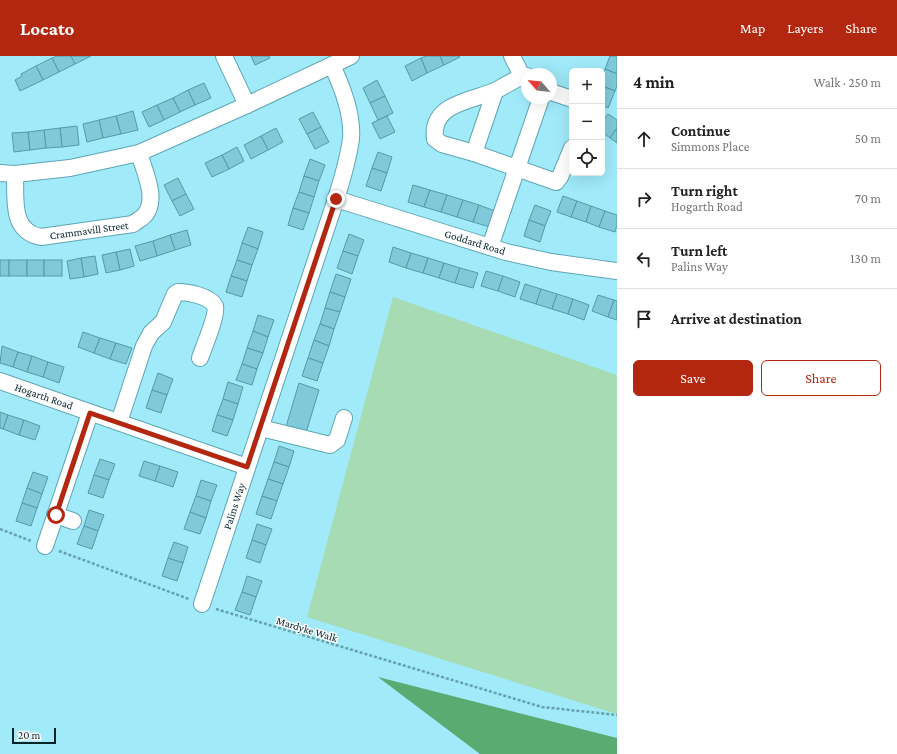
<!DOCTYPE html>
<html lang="en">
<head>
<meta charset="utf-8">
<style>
	body { margin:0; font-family:"Crimson Pro",serif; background:#f2f2f2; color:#222 }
	.controls { position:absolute; right:12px; top:12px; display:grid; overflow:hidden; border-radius:6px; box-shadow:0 4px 16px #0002 }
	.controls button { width:36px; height:36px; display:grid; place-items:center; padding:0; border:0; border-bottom:1px solid #e0e0e0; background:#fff; color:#222; font:20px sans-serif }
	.compass { position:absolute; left:521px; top:12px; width:36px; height:36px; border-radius:50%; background:#fff; box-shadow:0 4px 16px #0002; rotate:298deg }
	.scale { position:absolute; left:12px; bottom:10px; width:44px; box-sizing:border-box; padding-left:4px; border:2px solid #05252b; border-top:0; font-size:11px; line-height:14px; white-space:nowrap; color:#05252b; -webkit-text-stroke:3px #fcfcfc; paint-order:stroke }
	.stop { position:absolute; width:12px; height:12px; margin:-9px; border:3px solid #b3260f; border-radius:50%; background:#fff }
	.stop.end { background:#b3260f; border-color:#fff; box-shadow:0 1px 4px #0008 }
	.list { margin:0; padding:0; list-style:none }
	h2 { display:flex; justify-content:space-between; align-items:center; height:52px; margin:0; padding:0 16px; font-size:17px }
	h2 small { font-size:13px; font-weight:400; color:#767676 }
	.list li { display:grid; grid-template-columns:26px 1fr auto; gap:12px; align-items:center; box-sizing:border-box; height:60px; padding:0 16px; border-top:1px solid #e0e0e0 }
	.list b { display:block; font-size:15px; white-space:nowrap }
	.list p { margin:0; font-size:13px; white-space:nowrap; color:#767676 }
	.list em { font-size:13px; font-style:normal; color:#767676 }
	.actions { display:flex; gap:8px; padding:12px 16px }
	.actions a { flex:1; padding:9px 0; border:1px solid #b3260f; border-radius:6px; text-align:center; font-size:14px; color:#b3260f }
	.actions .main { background:#b3260f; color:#fff }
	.icon { flex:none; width:22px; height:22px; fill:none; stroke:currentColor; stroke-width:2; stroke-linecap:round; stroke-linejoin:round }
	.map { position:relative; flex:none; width:617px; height:698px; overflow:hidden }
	header { display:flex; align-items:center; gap:24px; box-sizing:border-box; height:56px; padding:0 20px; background:#b3260f; color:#fff }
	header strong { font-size:19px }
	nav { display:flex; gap:22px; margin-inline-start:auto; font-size:14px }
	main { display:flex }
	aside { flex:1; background:#fff }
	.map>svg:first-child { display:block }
	.green { fill:#a7dbb3 }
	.forest { fill:#5aab72 }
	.building { fill:#80c9d8; stroke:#529ba9 }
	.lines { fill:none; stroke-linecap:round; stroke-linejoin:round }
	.minor-casing { stroke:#5da6b4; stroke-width:18 }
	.path { stroke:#66a1ac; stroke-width:2.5; stroke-dasharray:3 2; stroke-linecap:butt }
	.minor { stroke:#fff; stroke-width:16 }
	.route { stroke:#b3260f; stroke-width:5 }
	.labels { text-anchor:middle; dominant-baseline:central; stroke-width:3; stroke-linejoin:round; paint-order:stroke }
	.street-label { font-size:11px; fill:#05252b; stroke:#fcfcfc }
</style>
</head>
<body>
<header>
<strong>Locato</strong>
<nav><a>Map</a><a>Layers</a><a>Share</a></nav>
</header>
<main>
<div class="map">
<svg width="617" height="698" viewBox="0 0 617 698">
	<rect width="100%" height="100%" fill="#a0eaf9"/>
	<path class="green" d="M393 241 617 319V658L307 561Z"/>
	<path class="forest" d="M378 621 617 682V698H480Z"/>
	<g class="building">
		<path d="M57 0H71L75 8 59 16 52 2Z"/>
		<path d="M71 0H91L75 8Z"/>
		<path d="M251 0H269L270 2 255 9Z"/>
		<path d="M426 0H440L444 9 427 17 421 2Z"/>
		<path d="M440 0H459L460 1 444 9Z"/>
		<path d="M610 0H617V18L605 13Z"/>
		<path d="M52 2 59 16 43 24 36 10Z"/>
		<path d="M421 2 427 17 412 25 405 10Z"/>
		<path d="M36 10 43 24 20 35 15 24 22 20 21 18Z"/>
		<path d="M605 13 617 18V30L615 35 602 30V21Z"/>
		<path d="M377 24 385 40 370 47 363 32Z"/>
		<path d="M204 27 211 42 195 49 188 34Z"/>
		<path d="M602 30 615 35 608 52 602 49Z"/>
		<path d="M188 34 195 49 180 56 173 42Z"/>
		<path d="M385 40 393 57 378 64 370 47Z"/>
		<path d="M173 42 180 56 164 64 157 49Z"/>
		<path d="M157 49 164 64 149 71 142 56Z"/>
		<path d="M133 55 138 74 121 78 116 60Z"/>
		<path d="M313 56 321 71 307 78 299 63Z"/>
		<path d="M608 58 617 64V72L610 82 602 76V66Z"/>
		<path d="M116 60 121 78 103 82 99 64Z"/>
		<path d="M387 60 395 76 380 83 372 67Z"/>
		<path d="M99 64 103 82 87 86 83 68Z"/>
		<path d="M77 70 79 89 62 91 60 72Z"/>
		<path d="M321 71 329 86 315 93 307 78Z"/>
		<path d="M60 72 62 91 46 92 44 74Z"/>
		<path d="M276 72 283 86 268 94 261 80Z"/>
		<path d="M617 72V87L610 82Z"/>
		<path d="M44 74 46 92 30 94 28 76Z"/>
		<path d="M28 76 30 94 14 96 12 77Z"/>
		<path d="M261 80 268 94 251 103 244 89Z"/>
		<path d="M237 91 244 105 229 113 222 99Z"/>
		<path d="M378 96 392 101 387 117 372 112Z"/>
		<path d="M222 99 229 113 212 121 205 107Z"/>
		<path d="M310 103 325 109 319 125 304 120Z"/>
		<path d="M372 112 387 117 381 135 366 130Z"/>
		<path d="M304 120 319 125 314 141 299 136Z"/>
		<path d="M178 122 186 138 172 145 164 129Z"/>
		<path d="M413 129 430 134 424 151 408 146Z"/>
		<path d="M430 134 447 139 441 156 424 151Z"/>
		<path d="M299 136 314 141 309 157 293 152Z"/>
		<path d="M186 138 194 153 180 160 172 145Z"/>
		<path d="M447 139 463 144 457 161 441 156Z"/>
		<path d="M563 140 577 145 571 161 557 156Z"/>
		<path d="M463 144 479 149 473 166 457 161Z"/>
		<path d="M577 145 591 150 586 166 571 161Z"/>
		<path d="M479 149 495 155 490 171 473 166Z"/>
		<path d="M535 149 551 155 545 170 529 164Z"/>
		<path d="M591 150 605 155 599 171 586 166Z"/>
		<path d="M293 152 309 157 303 174 288 169Z"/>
		<path d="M605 155 617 159V169L615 176 599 171Z"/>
		<path d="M529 164 545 170 540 186 524 180Z"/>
		<path d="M248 171 263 176 258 193 242 187Z"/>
		<path d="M187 174 191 189 175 194 170 179Z"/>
		<path d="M349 178 364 184 358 200 343 195Z"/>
		<path d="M170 179 175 194 157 200 153 185Z"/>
		<path d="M153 185 157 200 140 205 135 190Z"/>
		<path d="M242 187 258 193 252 209 237 204Z"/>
		<path d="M393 191 411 197 406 212 389 206Z"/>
		<path d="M130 193 134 210 120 214 116 196Z"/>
		<path d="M343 195 358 200 352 218 337 212Z"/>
		<path d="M116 196 120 214 106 217 102 199Z"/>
		<path d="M411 197 428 202 423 217 406 212Z"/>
		<path d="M95 200 98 218 84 221 81 202Z"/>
		<path d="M81 202 84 221 70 223 67 205Z"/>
		<path d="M428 202 444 207 439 222 423 217Z"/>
		<rect x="0" y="204" width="9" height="16"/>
		<rect x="9" y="204" width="18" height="16"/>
		<rect x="27" y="204" width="17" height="16"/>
		<rect x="44" y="204" width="18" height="16"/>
		<path d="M237 204 252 209 247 225 231 220Z"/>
		<path d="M444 207 460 212 455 227 439 222Z"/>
		<path d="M460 212 478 217 473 232 455 227Z"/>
		<path d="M486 215 503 220 498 235 481 230Z"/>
		<path d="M336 218 351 223 345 241 330 236Z"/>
		<path d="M231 220 247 225 242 241 226 236Z"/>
		<path d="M503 220 520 226 515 241 498 235Z"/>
		<path d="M525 228 541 233 536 248 520 243Z"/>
		<path d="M541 233 557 238 552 253 536 248Z"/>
		<path d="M330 236 345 241 340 256 325 252Z"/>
		<path d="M557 238 573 243 568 258 552 253Z"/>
		<path d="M598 239 614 244 608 261 592 255Z"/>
		<path d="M573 243 589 249 584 264 568 258Z"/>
		<path d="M614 244 617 245V264L608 261Z"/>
		<path d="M325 252 340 256 334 273 320 268Z"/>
		<path d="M258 259 274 264 268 281 253 275Z"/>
		<path d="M320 268 334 273 329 290 314 284Z"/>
		<path d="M253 275 268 281 263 297 247 292Z"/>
		<path d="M83 276 100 282 94 297 78 291Z"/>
		<path d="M100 282 116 287 110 303 94 297Z"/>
		<path d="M314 284 329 290 323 307 308 302Z"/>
		<path d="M116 287 132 292 126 308 110 303Z"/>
		<path d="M2 290 18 296 13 311 0 307Z"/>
		<path d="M247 292 263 297 257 313 242 308Z"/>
		<path d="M18 296 32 300 27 316 13 311Z"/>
		<path d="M32 300 48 306 43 321 27 316Z"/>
		<path d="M308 302 323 307 317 325 302 320Z"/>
		<path d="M48 306 64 311 59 327 43 321Z"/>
		<path d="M242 308 257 313 252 329 236 324Z"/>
		<path d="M158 317 173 323 167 339 152 334Z"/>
		<path d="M228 326 243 331 238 348 223 343Z"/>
		<path d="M299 327 319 334 305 380 285 374Z"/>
		<path d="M152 334 167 339 161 357 146 352Z"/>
		<path d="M223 343 238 348 233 364 217 359Z"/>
		<path d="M0 356 8 359 3 373 0 372Z"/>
		<path d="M8 359 24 364 19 379 3 373Z"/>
		<path d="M217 359 233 364 227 380 212 375Z"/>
		<path d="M24 364 40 370 35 384 19 379Z"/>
		<path d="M279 390 294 395 289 411 274 406Z"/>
		<path d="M100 403 115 408 109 424 94 419Z"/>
		<path d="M144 405 160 410 155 425 139 420Z"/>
		<path d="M274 406 289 411 283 428 268 423Z"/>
		<path d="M160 410 178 416 173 431 155 425Z"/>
		<path d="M33 416 48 421 42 438 27 432Z"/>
		<path d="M94 419 109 424 103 442 88 437Z"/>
		<path d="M268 423 283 428 277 445 262 440Z"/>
		<path d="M201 424 217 429 211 445 196 440Z"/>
		<path d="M27 432 42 438 37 452 22 447Z"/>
		<path d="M196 440 211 445 206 462 190 456Z"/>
		<path d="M262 440 277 445 271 463 256 458Z"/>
		<path d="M22 447 37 452 31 470 16 465Z"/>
		<path d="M89 454 104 459 98 475 84 470Z"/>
		<path d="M190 456 206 462 200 478 184 473Z"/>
		<path d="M257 468 272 473 266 489 252 484Z"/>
		<path d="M84 470 98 475 92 493 77 488Z"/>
		<path d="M252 484 266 489 260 507 246 502Z"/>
		<path d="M174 486 188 491 183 507 168 502Z"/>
		<path d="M168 502 183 507 177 525 162 520Z"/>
		<path d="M247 520 262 525 256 541 242 536Z"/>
		<path d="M242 536 256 541 250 559 235 554Z"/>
	</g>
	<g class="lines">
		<defs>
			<g id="minor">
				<path d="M224 0 247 49"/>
				<path d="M512 0 522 20H527"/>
				<path d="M522 20 495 35 474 97 556 126 560 121 572 92"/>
				<path d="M551 36 572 43"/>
				<path d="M474 97 442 88 435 83C430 48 470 45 495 35"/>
				<path d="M0 117 15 118 70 112 139 97 247 49 351 0"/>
				<path d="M15 118C16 143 10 175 41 181L133 168C136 165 141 163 144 160 159 144 144 115 139 97"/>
				<path d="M336 143 506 196 551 206 617 215"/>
				<path d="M490 191 541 42"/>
				<path d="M0 325 247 411"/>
				<path d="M119 366 144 290 151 277 163 266 175 238 178 236C188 236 210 240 215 250 218 258 203 293 200 302"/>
				<path d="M261 372 330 389 337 384 344 362"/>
				<path d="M55 459 73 465"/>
				<path d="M45 490 90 357"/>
				<path d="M202 548 336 143C342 124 348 104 351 83 353 58 342 31 332 9"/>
			</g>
		</defs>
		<use href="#minor" class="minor-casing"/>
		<g class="path">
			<path d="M0 473 31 485"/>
			<path d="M59 495 189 543"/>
			<path d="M216 553 542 651 617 659"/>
		</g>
		<use href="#minor" class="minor"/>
	</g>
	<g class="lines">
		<path class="route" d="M56 459 90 357 247 411 336 143"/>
	</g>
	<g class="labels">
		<g class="street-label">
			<text transform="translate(89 174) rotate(-8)">Crammavill Street</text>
			<text transform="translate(475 186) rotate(17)">Goddard Road</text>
			<text transform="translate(44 340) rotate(19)">Hogarth Road</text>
			<text transform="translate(234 450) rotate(-72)">Palins Way</text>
			<text transform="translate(307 573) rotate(17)">Mardyke Walk</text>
		</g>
	</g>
</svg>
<div class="controls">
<button>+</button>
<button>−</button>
<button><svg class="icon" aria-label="locate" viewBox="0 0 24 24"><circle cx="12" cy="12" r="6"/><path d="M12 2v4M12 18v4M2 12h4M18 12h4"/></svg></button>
</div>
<svg class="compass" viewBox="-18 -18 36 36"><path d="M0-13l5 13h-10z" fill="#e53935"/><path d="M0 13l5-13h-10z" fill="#767676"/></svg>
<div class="scale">20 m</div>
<div class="stop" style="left:56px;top:459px"></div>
<div class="stop end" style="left:336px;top:143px"></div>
</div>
<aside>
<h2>4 min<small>Walk · 250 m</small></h2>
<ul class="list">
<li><svg class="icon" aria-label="ahead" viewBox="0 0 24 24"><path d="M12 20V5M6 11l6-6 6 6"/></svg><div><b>Continue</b><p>Simmons Place</p></div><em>50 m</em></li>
<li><svg class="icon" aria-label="right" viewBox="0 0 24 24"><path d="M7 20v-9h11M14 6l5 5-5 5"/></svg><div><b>Turn right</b><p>Hogarth Road</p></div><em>70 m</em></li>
<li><svg class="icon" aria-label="left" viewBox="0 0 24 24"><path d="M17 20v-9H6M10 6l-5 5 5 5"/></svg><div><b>Turn left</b><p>Palins Way</p></div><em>130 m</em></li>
<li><svg class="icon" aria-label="arrive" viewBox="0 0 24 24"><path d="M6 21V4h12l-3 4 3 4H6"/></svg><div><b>Arrive at destination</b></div></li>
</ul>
<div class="actions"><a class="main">Save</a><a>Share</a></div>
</aside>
</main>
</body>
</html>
